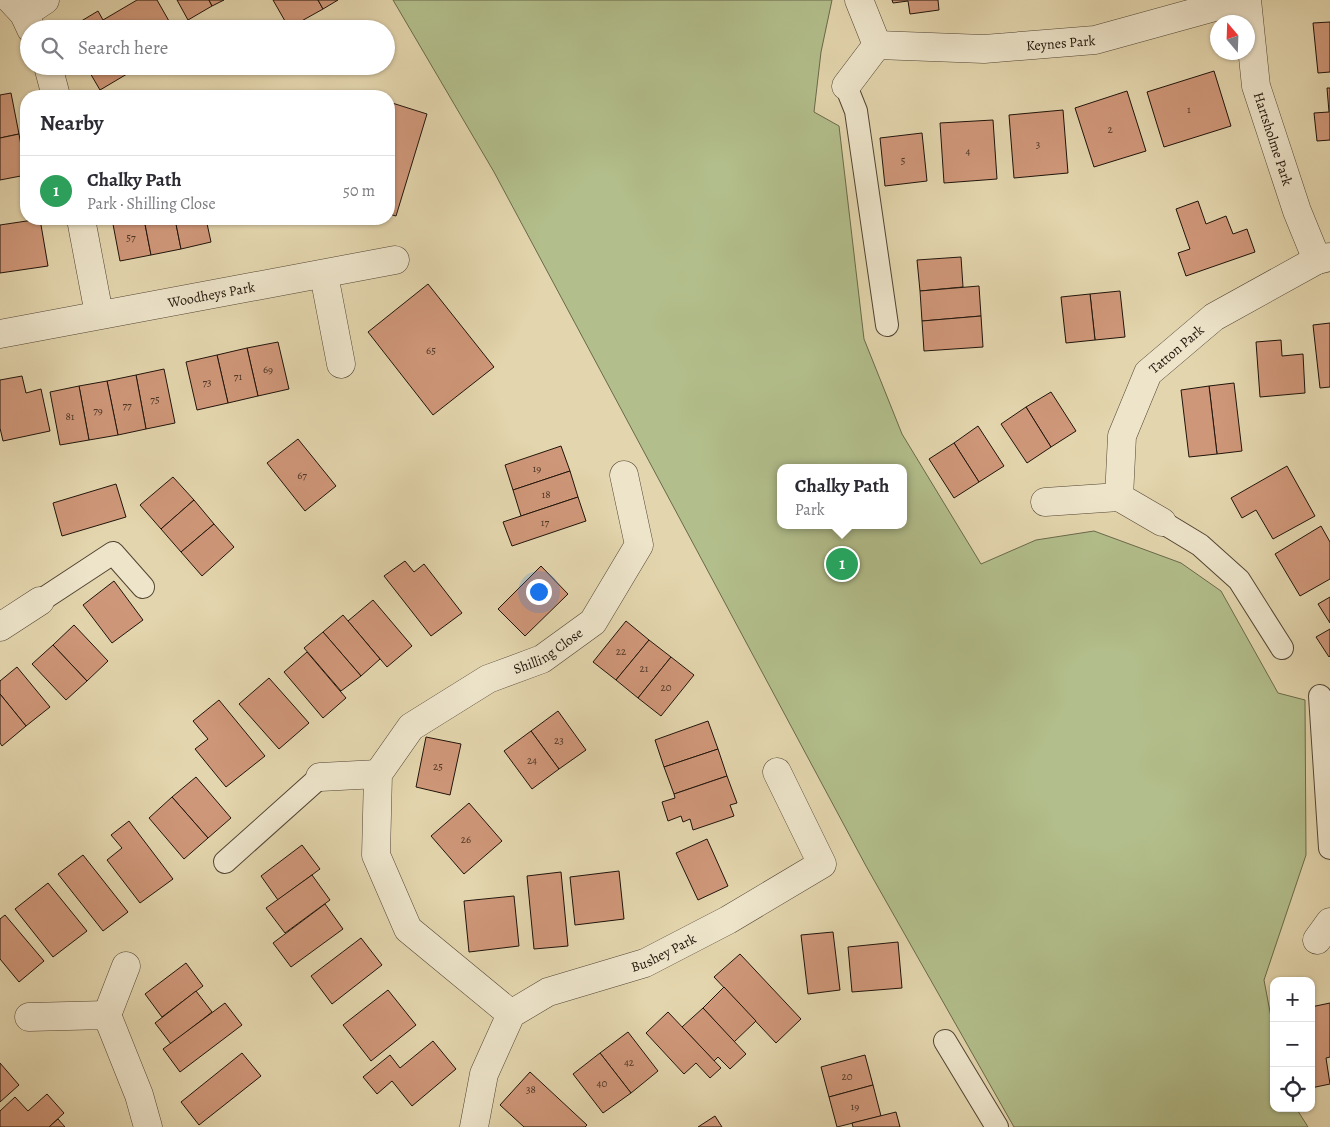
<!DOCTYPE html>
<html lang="en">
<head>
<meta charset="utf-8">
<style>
	body { margin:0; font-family:Alegreya,serif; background:#f7f7f7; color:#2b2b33 }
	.controls { position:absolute; right:15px; bottom:15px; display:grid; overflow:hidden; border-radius:10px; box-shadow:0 1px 4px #0004 }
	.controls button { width:45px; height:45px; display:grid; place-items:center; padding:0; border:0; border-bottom:1px solid #e1e1e2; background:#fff; color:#2b2b33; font:25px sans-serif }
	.compass { position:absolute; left:1210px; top:15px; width:45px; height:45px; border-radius:50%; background:#fff; box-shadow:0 1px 4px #0004; rotate:341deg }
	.you { position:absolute; left:538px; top:591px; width:18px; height:18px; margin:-12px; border:4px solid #fff; border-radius:50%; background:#1a73e8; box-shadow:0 0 0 8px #1a73e833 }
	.badge { display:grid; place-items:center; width:32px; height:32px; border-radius:50%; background:#8f2418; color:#fff; font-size:16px; font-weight:700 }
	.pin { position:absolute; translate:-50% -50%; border:2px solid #fff; box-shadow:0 1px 5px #0006 }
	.popup { position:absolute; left:777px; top:464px; width:130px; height:65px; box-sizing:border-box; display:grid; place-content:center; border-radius:10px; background:#fff; filter:drop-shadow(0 1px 4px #0005); font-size:16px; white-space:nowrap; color:#7c7c81 }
	.popup b { font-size:19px; color:#2b2b33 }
	.popup::after { content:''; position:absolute; left:50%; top:100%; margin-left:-10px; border:10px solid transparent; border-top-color:#fff }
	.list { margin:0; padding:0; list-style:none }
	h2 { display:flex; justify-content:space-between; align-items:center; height:65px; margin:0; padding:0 20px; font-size:21px }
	h2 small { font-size:16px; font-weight:400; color:#7c7c81 }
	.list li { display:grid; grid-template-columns:32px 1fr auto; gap:15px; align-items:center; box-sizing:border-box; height:70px; padding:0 20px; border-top:1px solid #e1e1e2 }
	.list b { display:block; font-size:19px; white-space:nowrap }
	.list p { margin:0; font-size:16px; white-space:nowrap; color:#7c7c81 }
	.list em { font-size:16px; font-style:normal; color:#7c7c81 }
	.icon { flex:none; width:28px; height:28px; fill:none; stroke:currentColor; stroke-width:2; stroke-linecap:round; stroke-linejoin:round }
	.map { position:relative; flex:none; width:1330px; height:1127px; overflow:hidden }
	.search { position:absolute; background:#fff; box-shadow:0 1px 4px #0004; left:20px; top:20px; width:375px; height:55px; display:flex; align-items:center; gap:12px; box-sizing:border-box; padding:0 18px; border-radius:28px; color:#7c7c81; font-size:19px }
	.panel { position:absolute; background:#fff; box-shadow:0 1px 4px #0004; left:20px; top:90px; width:375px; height:135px; border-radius:20px }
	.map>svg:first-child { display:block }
	.green { fill:#b2be8b; stroke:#69694a; fill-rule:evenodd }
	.building { fill:#cf9779; stroke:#20140a }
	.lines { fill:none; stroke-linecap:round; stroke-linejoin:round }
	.service-casing { stroke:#514433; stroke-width:24 }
	.minor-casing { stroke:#514433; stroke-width:29 }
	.service { stroke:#ede4ca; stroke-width:22 }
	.minor { stroke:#ede4ca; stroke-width:28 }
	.labels { text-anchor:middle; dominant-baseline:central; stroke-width:4; stroke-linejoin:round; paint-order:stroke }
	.number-label { font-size:11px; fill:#4c3526 }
	.street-label { font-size:14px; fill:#20140a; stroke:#ede4ca }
</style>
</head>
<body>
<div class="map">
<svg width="1330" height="1127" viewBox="0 0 1330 1127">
	<rect width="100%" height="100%" fill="#e3d5ad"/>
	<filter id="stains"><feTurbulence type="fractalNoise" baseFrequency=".004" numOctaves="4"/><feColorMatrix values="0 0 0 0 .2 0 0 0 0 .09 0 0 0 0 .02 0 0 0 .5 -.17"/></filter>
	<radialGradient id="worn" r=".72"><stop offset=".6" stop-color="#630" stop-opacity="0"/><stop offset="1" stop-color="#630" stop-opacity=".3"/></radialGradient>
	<path class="green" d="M393 0H832L821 52 814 112 839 126 864 339 902 434 981 564 1036 540 1094 531 1181 563 1221 591 1278 693 1305 700 1306 855 1264 980 1274 1033V1108H1296L1308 1127H1014L866 866 494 172ZM781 468H903V525H781Z"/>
	<g class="building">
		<path d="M137 0H157L173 28 108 29 103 20Z"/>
		<path d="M177 0H209L212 6 188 20Z"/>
		<path d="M209 0H224L212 6Z"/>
		<path d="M273 0H318L323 9 289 28Z"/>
		<path d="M318 0H338L323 9Z"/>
		<path d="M892 0H938L939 10 910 14 908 1 893 3Z"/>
		<path d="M98 11 108 29H68Z"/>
		<path d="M1330 22V72L1318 73 1313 23Z"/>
		<path d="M86 66H129L132 71 100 90Z"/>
		<path d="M1214 71 1231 126 1164 147 1147 92Z"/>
		<path d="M1327 88H1330V140L1317 141 1314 113 1329 112Z"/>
		<path d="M1127 91 1146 151 1094 167 1075 108Z"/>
		<path d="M11 93 19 134 0 138V95Z"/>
		<path d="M389 102 427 114 396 216 389 214Z"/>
		<path d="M1063 110 1068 173 1014 178 1009 115Z"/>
		<path d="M993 120 997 179 944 183 940 123Z"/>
		<path d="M922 133 927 181 885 186 880 138Z"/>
		<path d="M19 134 26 175 0 180V138Z"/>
		<path d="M1198 201 1206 224 1226 216 1233 234 1247 229 1255 252 1186 276 1178 253 1190 249 1176 209Z"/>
		<path d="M40 219 48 266 0 273V225Z"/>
		<path d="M112 219H144L151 255 120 261Z"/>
		<path d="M144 219H175L181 249 151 255Z"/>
		<path d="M175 219H206L211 242 181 249Z"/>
		<path d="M961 257 963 287 920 291 917 260Z"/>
		<path d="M428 284 494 367 433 415 368 332Z"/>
		<path d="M979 286 981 316 922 321 920 291Z"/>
		<path d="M1120 291 1125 337 1095 340 1090 294Z"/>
		<path d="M1090 294 1095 340 1066 343 1061 297Z"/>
		<path d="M981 316 983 347 924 351 922 321Z"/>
		<path d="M1330 323V387L1320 388 1313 325Z"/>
		<path d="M1281 340 1282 356 1303 354 1305 393 1260 397 1256 342Z"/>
		<path d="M278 342 289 389 258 396 247 348Z"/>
		<path d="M247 348 258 396 228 403 217 355Z"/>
		<path d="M217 355 228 403 197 410 186 362Z"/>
		<path d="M164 369 175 423 146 429 136 375Z"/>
		<path d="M136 375 146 429 118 435 107 381Z"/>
		<path d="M22 376 26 393 41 389 50 431 3 441 0 428V380Z"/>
		<path d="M107 381 118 435 89 440 79 386Z"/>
		<path d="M1234 383 1242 451 1217 454 1209 386Z"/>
		<path d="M79 386 89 440 60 445 50 392Z"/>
		<path d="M1209 386 1217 454 1189 457 1181 390Z"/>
		<path d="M1051 392 1076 431 1051 447 1026 407Z"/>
		<path d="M1026 407 1051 447 1027 463 1001 424Z"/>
		<path d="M978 426 1004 466 979 482 954 443Z"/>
		<path d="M298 439 336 486 305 511 267 463Z"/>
		<path d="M954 443 979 482 954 498 929 459Z"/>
		<path d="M561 446 570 471 513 490 505 465Z"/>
		<path d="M1287 466 1315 516 1273 539 1256 510 1242 518 1231 498Z"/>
		<path d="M570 471 578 497 521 516 513 490Z"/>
		<path d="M173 477 194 500 161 529 140 505Z"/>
		<path d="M116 484 126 517 62 536 53 503Z"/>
		<path d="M578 497 586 521 512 546 503 522Z"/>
		<path d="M194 500 214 524 181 552 161 529Z"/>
		<path d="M214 524 234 547 202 576 181 552Z"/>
		<path d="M1321 526 1330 542V579L1300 596 1275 554Z"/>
		<path d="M405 561 414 572 424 564 462 613 431 636 384 576Z"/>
		<path d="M541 566 568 594 525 636 498 609Z"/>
		<path d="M114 581 143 620 112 643 83 605Z"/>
		<path d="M1330 597V623L1318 604Z"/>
		<path d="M373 600 412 646 387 667 348 621Z"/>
		<path d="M343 615 380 659 361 676 323 632Z"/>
		<path d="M626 621 649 640 616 680 593 662Z"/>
		<path d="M74 625 108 661 87 681 53 645Z"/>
		<path d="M1330 629V656L1329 657 1316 637Z"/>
		<path d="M323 632 361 676 341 691 304 648Z"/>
		<path d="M649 640 671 657 638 698 616 680Z"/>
		<path d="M53 645 87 681 66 700 32 664Z"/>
		<path d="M307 652 346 698 323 718 284 672Z"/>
		<path d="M671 657 694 675 661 716 638 698Z"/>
		<path d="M17 667 50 707 26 726 0 694V681Z"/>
		<path d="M269 678 309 723 279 749 239 704Z"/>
		<path d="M0 694 26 726 2 746 0 743Z"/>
		<path d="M219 700 265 756 226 787 195 749 208 739 193 721Z"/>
		<path d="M558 711 586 750 559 769 531 731Z"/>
		<path d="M708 721 718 749 664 767 655 740Z"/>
		<path d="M531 731 559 769 532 789 504 751Z"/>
		<path d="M426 737 461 744 450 795 416 787Z"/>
		<path d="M718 749 727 776 674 794 664 767Z"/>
		<path d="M727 776 737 803 730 805 734 816 693 830 690 819 683 822 681 816 668 821 662 802 675 798 674 794Z"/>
		<path d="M196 777 231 818 208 838 172 797Z"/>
		<path d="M172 797 208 838 184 859 149 818Z"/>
		<path d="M469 803 502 841 464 874 431 836Z"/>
		<path d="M129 821 173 879 140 903 107 860 122 848 111 835Z"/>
		<path d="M707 839 728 886 698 900 676 853Z"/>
		<path d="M302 845 320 869 278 900 261 876Z"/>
		<path d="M83 855 128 912 103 931 58 874Z"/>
		<path d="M619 871 624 919 575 925 570 877Z"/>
		<path d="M561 872 568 946 534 949 527 876Z"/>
		<path d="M312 875 330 900 285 933 266 908Z"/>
		<path d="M48 883 87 931 53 957 15 909Z"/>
		<path d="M514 896 519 946 469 952 464 901Z"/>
		<path d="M325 904 343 929 291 967 273 943Z"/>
		<path d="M5 915 44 961 19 982 0 959V919Z"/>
		<path d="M833 932 840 990 808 994 801 935Z"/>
		<path d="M361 938 382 965 332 1004 311 976Z"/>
		<path d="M898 942 902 988 852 992 848 947Z"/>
		<path d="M740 954 801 1019 776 1043 714 977Z"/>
		<path d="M186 963 203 986 162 1017 145 994Z"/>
		<path d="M724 987 756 1021 734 1042 703 1008Z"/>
		<path d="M388 990 416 1025 371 1061 343 1025Z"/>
		<path d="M196 991 212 1012 171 1044 155 1023Z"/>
		<path d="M225 1003 242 1025 180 1072 163 1049Z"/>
		<path d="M1330 1003V1057L1326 1058 1330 1084 1311 1088V1007Z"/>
		<path d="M703 1008 746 1054 730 1069 718 1057 714 1061 682 1027Z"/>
		<path d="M668 1012 721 1068 710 1078 696 1063 684 1074 646 1033Z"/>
		<path d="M628 1032 658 1071 631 1093 600 1053Z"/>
		<path d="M433 1041 456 1069 412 1106 392 1081 377 1094 363 1077 390 1055 400 1068Z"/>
		<path d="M242 1053 261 1076 199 1125 181 1102Z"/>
		<path d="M600 1053 631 1093 603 1113 573 1074Z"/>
		<path d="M865 1055 873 1085 829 1097 821 1067Z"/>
		<path d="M0 1063 19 1085 0 1102Z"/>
		<path d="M530 1072 587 1125 585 1127H524L500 1105Z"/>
		<path d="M873 1085 881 1116 837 1127 829 1097Z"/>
		<path d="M47 1094 64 1113 49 1127H0V1111L15 1097 28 1111Z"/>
		<path d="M896 1112 900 1127H853L852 1123Z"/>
		<path d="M715 1116 722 1127H698Z"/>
		<path d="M58 1119 65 1127H49Z"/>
	</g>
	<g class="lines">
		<defs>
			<g id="service">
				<path d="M846 86 856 111 887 325"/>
				<path d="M1162 522 1200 545 1239 580 1282 648"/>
				<path d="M40 601 113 553 143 587"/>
				<path d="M1320 696 1330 848"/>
				<path d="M225 862 320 777"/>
				<path d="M945 1041 997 1127"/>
			</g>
			<g id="minor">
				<path d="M11 0 24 14 31 29"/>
				<path id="s1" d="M1247 0 1256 86 1297 211 1317 260 1330 257"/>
				<path d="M24 14 45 0"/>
				<path id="s2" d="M877 45 984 49 1095 40 1240 0"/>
				<path d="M48 66 56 96"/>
				<path d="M846 86 877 45 859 0"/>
				<path d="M81 219 99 314"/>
				<path d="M324 275 341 364"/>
				<path id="s3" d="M0 334 395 260"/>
				<path d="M1045 502 1119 497"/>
				<path id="s4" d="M1162 522 1119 497 1122 436 1148 373 1214 317 1317 260"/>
				<path d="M0 627 40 601"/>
				<path d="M320 777 378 774"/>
				<path d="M1317 940 1330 922"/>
				<path id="s5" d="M511 1014 408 929 376 855 378 774 411 727 488 679 542 659 593 622 639 545 624 475"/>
				<path d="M107 1015 126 966"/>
				<path d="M29 1017 107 1015 139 1095 148 1127"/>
				<path id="s6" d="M474 1127 484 1074 511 1014 548 992 645 963 728 920 822 864 777 772"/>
			</g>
		</defs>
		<use href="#service" class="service-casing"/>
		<use href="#minor" class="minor-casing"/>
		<use href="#service" class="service"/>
		<use href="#minor" class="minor"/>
	</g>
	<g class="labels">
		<g class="number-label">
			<text x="1189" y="109">1</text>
			<text x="1110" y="129">2</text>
			<text x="1038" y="144">3</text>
			<text x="968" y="151">4</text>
			<text x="903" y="160">5</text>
			<text x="131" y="237">57</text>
			<text x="431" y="350">65</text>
			<text x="268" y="369">69</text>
			<text x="238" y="376">71</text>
			<text x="207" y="382">73</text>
			<text x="155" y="399">75</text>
			<text x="127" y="405">77</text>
			<text x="98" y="410">79</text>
			<text x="70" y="416">81</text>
			<text x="537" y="468">19</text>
			<text x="302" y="475">67</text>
			<text x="546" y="494">18</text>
			<text x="545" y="522">17</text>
			<text x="621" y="651">22</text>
			<text x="644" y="668">21</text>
			<text x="666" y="687">20</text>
			<text x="559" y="740">23</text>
			<text x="532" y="760">24</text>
			<text x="438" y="766">25</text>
			<text x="466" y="839">26</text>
			<text x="629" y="1062">42</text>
			<text x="847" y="1076">20</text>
			<text x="602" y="1083">40</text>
			<text x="531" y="1089">38</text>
			<text x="855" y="1106">19</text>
		</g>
		<g class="street-label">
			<text stroke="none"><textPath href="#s2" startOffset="184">Keynes Park</textPath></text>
			<text stroke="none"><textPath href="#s1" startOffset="142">Hartsholme Park</textPath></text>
			<text stroke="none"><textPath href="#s3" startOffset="215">Woodheys Park</textPath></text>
			<text stroke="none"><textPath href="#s4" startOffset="216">Tatton Park</textPath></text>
			<text stroke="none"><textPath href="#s5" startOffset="510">Shilling Close</textPath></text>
			<text stroke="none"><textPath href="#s6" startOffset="285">Bushey Park</textPath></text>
		</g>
	</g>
	<rect width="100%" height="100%" filter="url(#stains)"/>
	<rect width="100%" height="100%" fill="url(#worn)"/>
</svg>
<div class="controls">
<button>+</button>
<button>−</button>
<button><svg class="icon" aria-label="locate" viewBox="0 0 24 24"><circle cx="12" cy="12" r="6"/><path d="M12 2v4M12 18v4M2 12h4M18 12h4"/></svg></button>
</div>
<svg class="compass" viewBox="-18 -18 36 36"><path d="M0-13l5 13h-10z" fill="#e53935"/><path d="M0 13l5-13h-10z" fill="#7c7c81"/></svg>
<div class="you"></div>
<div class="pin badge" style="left:842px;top:564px;background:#2e9e5b">1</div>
<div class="popup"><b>Chalky Path</b>Park</div>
<div class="search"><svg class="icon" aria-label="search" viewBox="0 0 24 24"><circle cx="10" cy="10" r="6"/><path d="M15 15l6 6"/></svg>Search here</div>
<section class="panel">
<h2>Nearby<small></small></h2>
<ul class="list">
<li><span class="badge" style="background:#2e9e5b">1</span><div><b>Chalky Path</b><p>Park · Shilling Close</p></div><em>50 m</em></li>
</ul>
</section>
</div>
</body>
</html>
